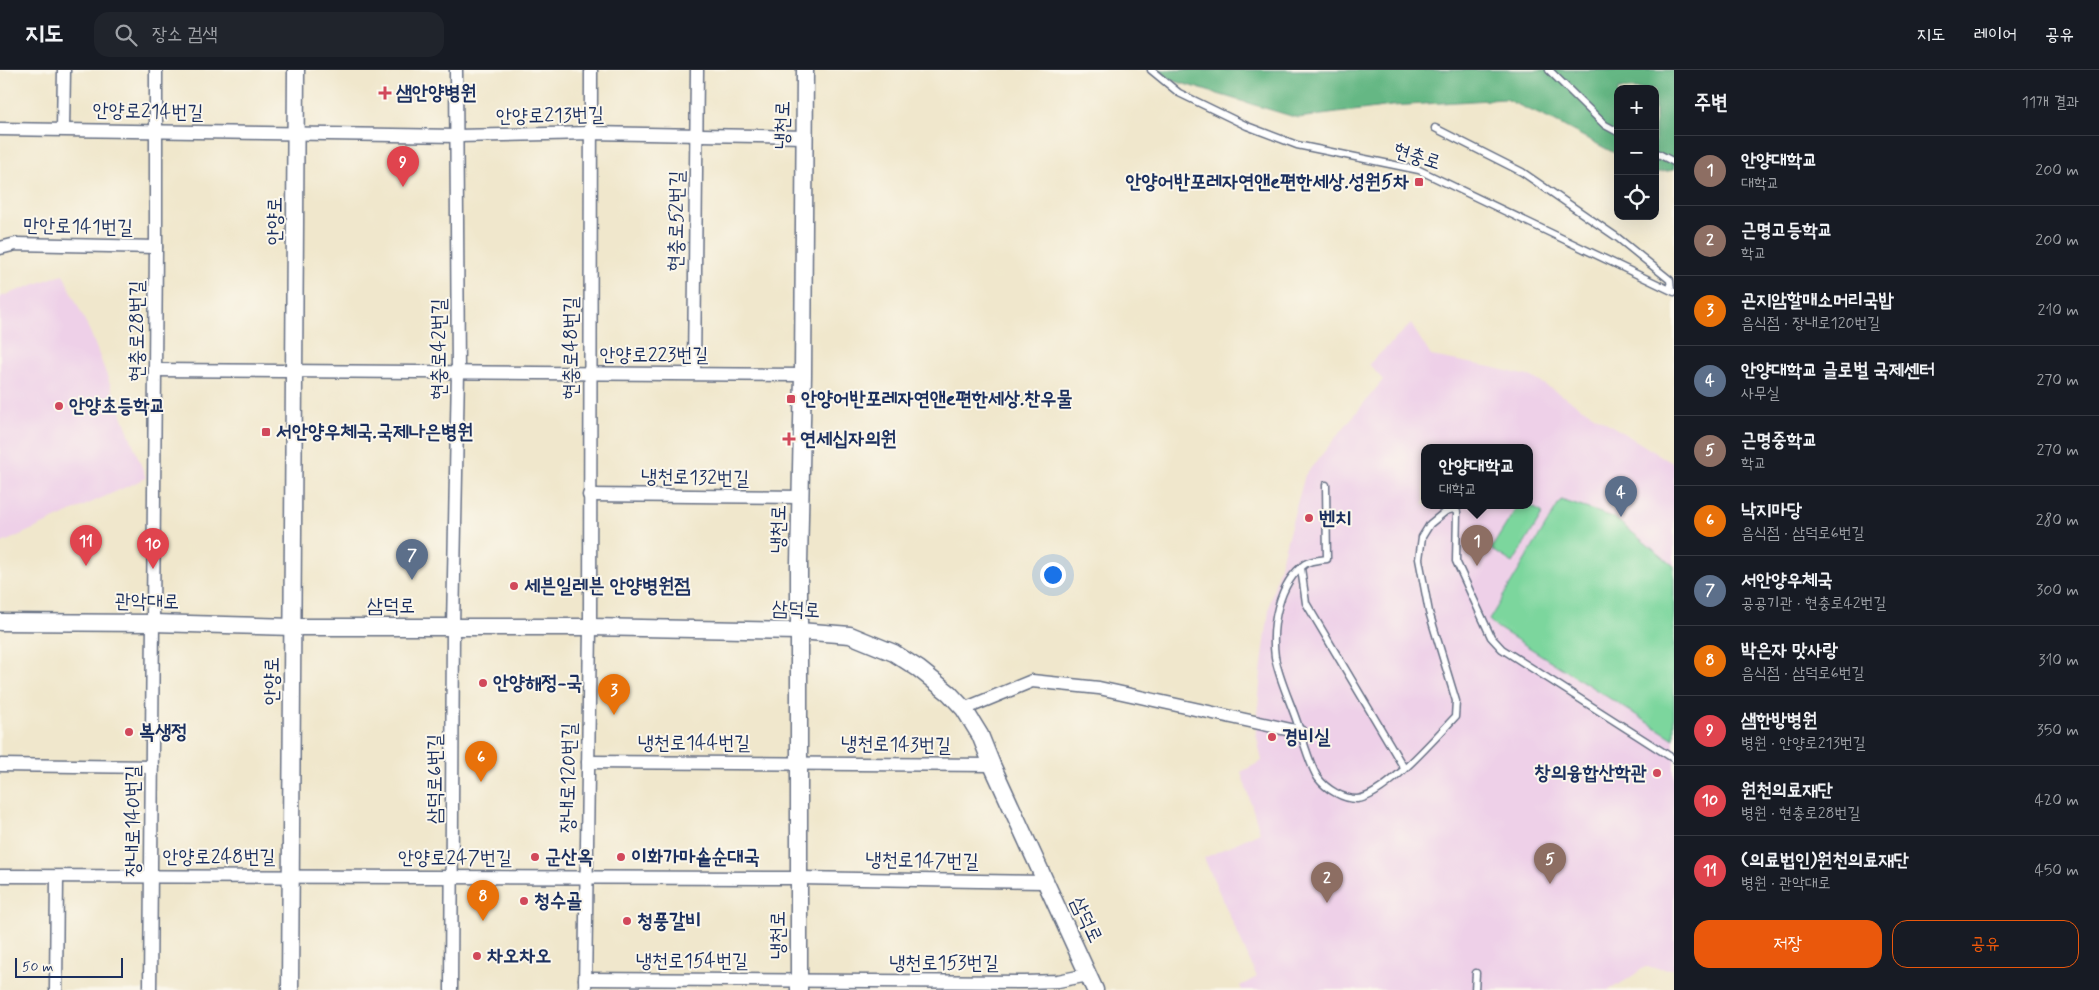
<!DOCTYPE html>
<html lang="ko">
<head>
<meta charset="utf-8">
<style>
	body { margin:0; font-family:Mynerve,"Poor Story",sans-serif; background:#20242c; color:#f1f3f6 }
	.controls { position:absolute; right:15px; top:15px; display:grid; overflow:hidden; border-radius:10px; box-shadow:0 5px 20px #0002 }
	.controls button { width:45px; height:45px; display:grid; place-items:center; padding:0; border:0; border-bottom:1px solid #363941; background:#171b24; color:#f1f3f6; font:25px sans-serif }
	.scale { position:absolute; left:15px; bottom:12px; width:108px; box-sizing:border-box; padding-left:5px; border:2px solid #1b2f5e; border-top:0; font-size:14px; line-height:18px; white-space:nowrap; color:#1b2f5e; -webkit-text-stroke:4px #fbf7ec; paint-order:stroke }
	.you { position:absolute; left:1052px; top:504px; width:18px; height:18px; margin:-12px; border:4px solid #fff; border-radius:50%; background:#1a73e8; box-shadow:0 0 0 8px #1a73e833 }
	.badge { display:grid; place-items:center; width:32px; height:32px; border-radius:50%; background:#ea580c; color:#fff; font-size:16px; font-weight:700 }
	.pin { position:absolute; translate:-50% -41px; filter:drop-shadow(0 1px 2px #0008) }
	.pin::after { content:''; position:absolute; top:26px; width:18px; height:15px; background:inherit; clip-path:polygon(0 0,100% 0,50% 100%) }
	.popup { position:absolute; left:1421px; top:374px; width:112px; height:65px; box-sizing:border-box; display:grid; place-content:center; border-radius:10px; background:#171b24; filter:drop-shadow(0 1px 4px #0005); font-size:16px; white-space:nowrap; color:#9ea1a6 }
	.popup b { font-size:19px; color:#f1f3f6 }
	.popup::after { content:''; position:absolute; left:50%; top:100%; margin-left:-10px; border:10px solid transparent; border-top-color:#171b24 }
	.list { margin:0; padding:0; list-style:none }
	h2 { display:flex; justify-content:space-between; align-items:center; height:65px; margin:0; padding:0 20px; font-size:21px }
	h2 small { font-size:16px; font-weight:400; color:#9ea1a6 }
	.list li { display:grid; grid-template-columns:32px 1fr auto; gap:15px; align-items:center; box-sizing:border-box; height:70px; padding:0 20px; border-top:1px solid #363941 }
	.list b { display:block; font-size:19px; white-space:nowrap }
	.list p { margin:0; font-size:16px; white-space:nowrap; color:#9ea1a6 }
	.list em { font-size:16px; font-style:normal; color:#9ea1a6 }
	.actions { display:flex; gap:10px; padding:15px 20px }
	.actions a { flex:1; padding:11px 0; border:1px solid #ea580c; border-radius:15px; text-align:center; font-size:18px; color:#ea580c }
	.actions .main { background:#ea580c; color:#fff }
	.icon { flex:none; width:28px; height:28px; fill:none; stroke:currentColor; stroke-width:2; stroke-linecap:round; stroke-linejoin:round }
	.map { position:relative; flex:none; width:1674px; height:920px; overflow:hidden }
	header { display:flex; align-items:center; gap:30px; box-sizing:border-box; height:70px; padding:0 25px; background:#171b24; border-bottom:1px solid #363941 }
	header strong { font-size:24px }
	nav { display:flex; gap:28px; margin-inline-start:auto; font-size:18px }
	.search { width:350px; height:45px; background:#20242c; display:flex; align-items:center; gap:12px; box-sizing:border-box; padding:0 18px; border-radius:15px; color:#9ea1a6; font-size:19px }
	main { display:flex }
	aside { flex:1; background:#171b24 }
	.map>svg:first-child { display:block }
	.built { fill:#eed0e8; fill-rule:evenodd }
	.green { fill:#7cd69d; stroke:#4c827e }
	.forest { fill:#65b784; stroke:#407371 }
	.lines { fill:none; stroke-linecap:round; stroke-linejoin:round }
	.service-casing { stroke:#666f84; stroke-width:9 }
	.minor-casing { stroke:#666f84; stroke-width:15 }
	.tertiary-casing { stroke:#666f84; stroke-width:19 }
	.service { stroke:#fff; stroke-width:6 }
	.minor { stroke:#fff; stroke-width:12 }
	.tertiary { stroke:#fff; stroke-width:16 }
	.poi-dot { fill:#d1495b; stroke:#fbf7ec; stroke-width:2 }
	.labels { text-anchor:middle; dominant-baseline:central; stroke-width:4; stroke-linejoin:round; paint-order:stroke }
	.poi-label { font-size:20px; font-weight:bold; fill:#1b2f5e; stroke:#fbf7ec; text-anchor:start }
	.street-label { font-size:20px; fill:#1b2f5e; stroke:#fbf7ec }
</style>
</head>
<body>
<header>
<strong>지도</strong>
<div class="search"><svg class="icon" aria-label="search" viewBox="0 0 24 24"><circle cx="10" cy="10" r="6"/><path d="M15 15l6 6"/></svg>장소 검색</div>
<nav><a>지도</a><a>레이어</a><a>공유</a></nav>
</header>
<main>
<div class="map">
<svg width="1674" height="920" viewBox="0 0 1674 920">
	<rect width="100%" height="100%" fill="#fbf7ec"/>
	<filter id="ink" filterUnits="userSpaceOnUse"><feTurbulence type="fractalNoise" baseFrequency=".02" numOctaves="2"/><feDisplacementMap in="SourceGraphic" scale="10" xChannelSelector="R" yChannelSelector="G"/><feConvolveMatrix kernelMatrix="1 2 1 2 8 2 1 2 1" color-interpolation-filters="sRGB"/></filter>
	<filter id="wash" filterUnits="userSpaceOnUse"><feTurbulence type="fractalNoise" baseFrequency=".0096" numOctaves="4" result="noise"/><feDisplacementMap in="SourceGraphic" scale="20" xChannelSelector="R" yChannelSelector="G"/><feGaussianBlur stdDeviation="1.12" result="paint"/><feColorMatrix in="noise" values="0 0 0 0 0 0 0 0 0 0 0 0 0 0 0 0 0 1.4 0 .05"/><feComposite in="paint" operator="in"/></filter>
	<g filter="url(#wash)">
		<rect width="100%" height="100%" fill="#f0e7cc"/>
		<g class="built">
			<path d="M63 204 91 264 146 408 0 474V227Z"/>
			<path d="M1411 254 1431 286 1491 297 1532 307 1674 394V899L1645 897 1628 909 1609 920H1242L1240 916 1257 907 1204 788 1260 762 1241 702 1262 691 1256 663 1261 602 1270 532 1305 405 1383 310 1369 294ZM1424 377H1530V435H1424Z"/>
		</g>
		<g class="green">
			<path d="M1561 430 1613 447 1674 496V669L1495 556 1489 550Z"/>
			<path d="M1518 435H1529L1543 443 1513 493 1491 479Z"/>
		</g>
		<path class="forest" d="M1158 0H1674V100L1655 103V19H1618V85L1554 51 1505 29 1392 36 1298 48 1164 8Z"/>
	</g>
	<g filter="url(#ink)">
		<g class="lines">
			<defs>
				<g id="service">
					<path d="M1151 0 1179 23 1247 56 1297 75 1419 100 1674 222"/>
					<path d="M1549 0 1605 55 1618 62"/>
					<path d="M1435 58 1522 102 1618 168 1670 210 1671 220"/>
					<path d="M1655 82 1674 92"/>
					<path d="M1326 415 1327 489C1321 490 1311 490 1305 494 1278 513 1271 557 1275 587 1279 609 1290 631 1297 652 1302 666 1310 697 1318 708 1326 719 1343 729 1357 729 1384 727 1436 667 1455 647L1456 631 1429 542 1419 489 1422 467 1430 454 1446 441 1453 439 1457 442 1456 491 1491 567 1502 579 1674 689"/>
					<path d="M1301 498 1306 533 1404 698"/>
					<path d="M1475 920 1476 903"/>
				</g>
				<g id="minor">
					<path d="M0 59 457 66 591 63 805 67"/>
					<path d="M63 59 64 0"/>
					<path d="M0 178 16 174 156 177"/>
					<path d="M155 300 803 305"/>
					<path d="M694 303 697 0"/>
					<path d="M589 425 801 427"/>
					<path d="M964 639 1032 611 1099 618 1300 662"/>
					<path d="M588 692 992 695"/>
					<path d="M0 695 152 697"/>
					<path d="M0 806 799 808 1045 812"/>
					<path d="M585 909 1025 912 1058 911 1088 905"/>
					<path d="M56 920 57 807"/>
					<path d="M150 920 156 177V0"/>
					<path d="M451 920 453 557 458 302 456 0"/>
					<path d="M585 920 590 557 591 0"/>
				</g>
				<g id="tertiary">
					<path d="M0 552 153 553 293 557H590L799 561 850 565 894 583 919 599 949 623 964 639 980 665 992 695 1095 920"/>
					<path d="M290 920 296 0"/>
					<path d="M799 920V494L803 305 805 0"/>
				</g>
			</defs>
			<use href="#service" class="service-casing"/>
			<use href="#minor" class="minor-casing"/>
			<use href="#tertiary" class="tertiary-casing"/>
			<use href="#service" class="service"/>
			<use href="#minor" class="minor"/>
			<use href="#tertiary" class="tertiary"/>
		</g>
	</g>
	<g class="poi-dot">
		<path d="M382.5 15.5h5v5h5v5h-5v5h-5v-5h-5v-5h5z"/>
		<rect x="1414" y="107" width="10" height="10" rx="2.5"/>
		<rect x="786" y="324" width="10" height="10" rx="2.5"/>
		<circle cx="59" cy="336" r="5"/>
		<rect x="261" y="357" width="10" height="10" rx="2.5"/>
		<path d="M786.5 361.5h5v5h5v5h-5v5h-5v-5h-5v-5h5z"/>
		<circle cx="1309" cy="448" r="5"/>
		<circle cx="514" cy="516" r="5"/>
		<circle cx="483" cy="613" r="5"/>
		<circle cx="129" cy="662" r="5"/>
		<circle cx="1272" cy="667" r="5"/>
		<circle cx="1657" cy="703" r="5"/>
		<circle cx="535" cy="787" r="5"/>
		<circle cx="621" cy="787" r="5"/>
		<circle cx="524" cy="831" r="5"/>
		<circle cx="627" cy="851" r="5"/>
		<circle cx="477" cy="886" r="5"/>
	</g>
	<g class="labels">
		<g class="poi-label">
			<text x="396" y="23">샘안양병원</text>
			<text x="1409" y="112" text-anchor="end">안양어반포레자연앤e편한세상.성원5차</text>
			<text x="801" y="329">안양어반포레자연앤e편한세상.찬우물</text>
			<text x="69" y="336">안양초등학교</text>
			<text x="276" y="362">서안양우체국.국제나은병원</text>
			<text x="800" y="369">연세십자의원</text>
			<text x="1319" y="448">벤치</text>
			<text x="524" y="516">세븐일레븐 안양병원점</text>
			<text x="493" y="613">안양해정-국</text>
			<text x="139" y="662">복생정</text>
			<text x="1282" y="667">경비실</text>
			<text x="1647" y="703" text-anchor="end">창의융합산학관</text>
			<text x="545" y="787">군산옥</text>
			<text x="631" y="787">이화가마솥순대국</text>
			<text x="534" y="831">청수골</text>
			<text x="637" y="851">청풍갈비</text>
			<text x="487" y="886">차오차오</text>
		</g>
		<g class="street-label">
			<text transform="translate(148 42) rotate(1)">안양로214번길</text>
			<text transform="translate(550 46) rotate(-1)">안양로213번길</text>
			<text transform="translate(783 55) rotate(-89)">냉천로</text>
			<text transform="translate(1417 87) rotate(17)">현충로</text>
			<text transform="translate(275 151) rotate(-90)">안양로</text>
			<text transform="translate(677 151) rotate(-89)">현충로52번길</text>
			<text transform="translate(78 157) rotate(1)">만안로141번길</text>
			<text transform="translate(137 261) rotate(-90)">현충로28번길</text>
			<text transform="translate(571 278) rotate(-90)">현충로48번길</text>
			<text transform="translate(439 279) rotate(-90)">현충로42번길</text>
			<text x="654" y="285">안양로223번길</text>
			<text transform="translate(695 408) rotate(1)">냉천로132번길</text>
			<text transform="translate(779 459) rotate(-89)">냉천로</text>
			<text transform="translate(147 532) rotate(1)">관악대로</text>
			<text x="391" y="536">삼덕로</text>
			<text transform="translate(796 540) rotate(3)">삼덕로</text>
			<text transform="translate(272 611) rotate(-90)">안양로</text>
			<text x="694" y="673">냉천로144번길</text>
			<text transform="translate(896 675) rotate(1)">냉천로143번길</text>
			<text transform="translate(569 708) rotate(-89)">장내로120번길</text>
			<text transform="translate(435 709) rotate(-90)">삼덕로6번길</text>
			<text transform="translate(133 751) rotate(-90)">장내로140번길</text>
			<text x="219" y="787">안양로248번길</text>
			<text x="455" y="788">안양로247번길</text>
			<text transform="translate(922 791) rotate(1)">냉천로147번길</text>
			<text transform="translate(1086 850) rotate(65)">삼덕로</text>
			<text transform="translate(778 865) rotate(-90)">냉천로</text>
			<text x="692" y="891">냉천로154번길</text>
			<text x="944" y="893">냉천로153번길</text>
		</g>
	</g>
</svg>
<div class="controls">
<button>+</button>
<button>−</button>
<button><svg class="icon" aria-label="locate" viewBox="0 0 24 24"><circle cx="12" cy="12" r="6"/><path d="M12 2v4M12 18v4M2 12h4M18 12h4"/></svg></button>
</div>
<div class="scale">50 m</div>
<div class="you"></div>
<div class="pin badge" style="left:1477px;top:496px;background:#8d6e63">1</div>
<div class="popup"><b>안양대학교</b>대학교</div>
<div class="pin badge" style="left:1327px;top:833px;background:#8d6e63">2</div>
<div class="pin badge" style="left:614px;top:645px;background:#e8710a">3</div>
<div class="pin badge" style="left:1621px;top:447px;background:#5c6f8a">4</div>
<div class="pin badge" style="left:1550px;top:814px;background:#8d6e63">5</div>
<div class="pin badge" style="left:481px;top:712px;background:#e8710a">6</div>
<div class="pin badge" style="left:412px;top:510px;background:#5c6f8a">7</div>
<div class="pin badge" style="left:483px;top:851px;background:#e8710a">8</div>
<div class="pin badge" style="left:403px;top:117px;background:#e0444e">9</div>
<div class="pin badge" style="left:153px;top:499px;background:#e0444e">10</div>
<div class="pin badge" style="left:86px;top:496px;background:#e0444e">11</div>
</div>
<aside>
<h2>주변<small>11개 결과</small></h2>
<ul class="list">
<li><span class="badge" style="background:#8d6e63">1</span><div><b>안양대학교</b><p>대학교</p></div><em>200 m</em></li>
<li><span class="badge" style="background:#8d6e63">2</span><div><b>근명고등학교</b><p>학교</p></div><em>200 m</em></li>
<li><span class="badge" style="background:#e8710a">3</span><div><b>곤지암할매소머리국밥</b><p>음식점 · 장내로120번길</p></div><em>210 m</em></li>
<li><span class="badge" style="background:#5c6f8a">4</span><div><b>안양대학교 글로벌 국제센터</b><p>사무실</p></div><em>270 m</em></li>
<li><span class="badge" style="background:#8d6e63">5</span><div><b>근명중학교</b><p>학교</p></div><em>270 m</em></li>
<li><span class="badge" style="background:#e8710a">6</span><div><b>낙지마당</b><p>음식점 · 삼덕로6번길</p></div><em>280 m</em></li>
<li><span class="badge" style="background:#5c6f8a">7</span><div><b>서안양우체국</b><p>공공기관 · 현충로42번길</p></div><em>300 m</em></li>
<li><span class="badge" style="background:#e8710a">8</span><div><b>박은자 맛사랑</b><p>음식점 · 삼덕로6번길</p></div><em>310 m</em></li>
<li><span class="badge" style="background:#e0444e">9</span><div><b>샘한방병원</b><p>병원 · 안양로213번길</p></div><em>350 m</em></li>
<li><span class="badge" style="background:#e0444e">10</span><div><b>원천의료재단</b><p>병원 · 현충로28번길</p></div><em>420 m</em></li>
<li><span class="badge" style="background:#e0444e">11</span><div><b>(의료법인)원천의료재단</b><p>병원 · 관악대로</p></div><em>450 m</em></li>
</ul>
<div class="actions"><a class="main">저장</a><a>공유</a></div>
</aside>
</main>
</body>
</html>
